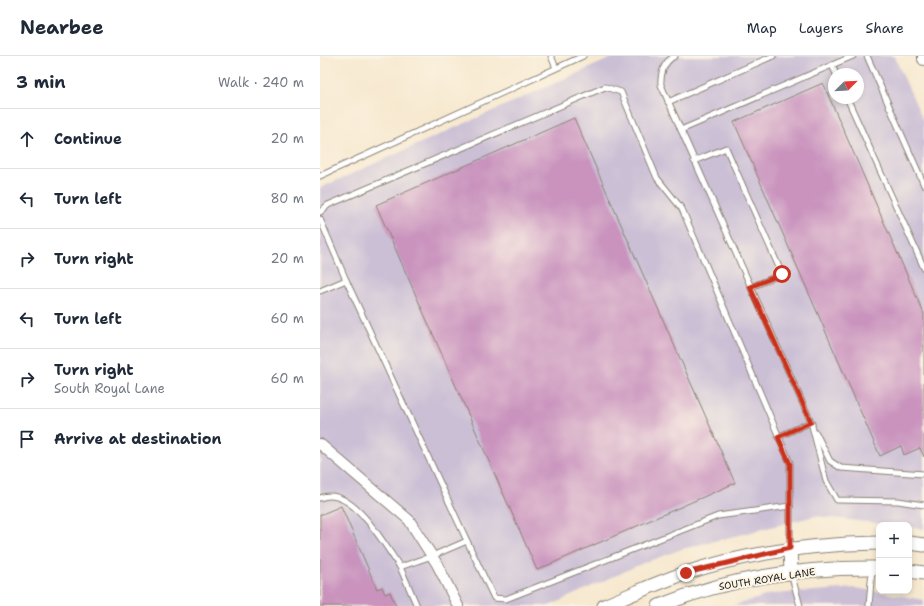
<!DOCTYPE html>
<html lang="en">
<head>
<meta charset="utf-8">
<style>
	body { margin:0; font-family:"Shantell Sans",sans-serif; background:#f2f2f3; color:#1f2937 }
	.controls { position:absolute; right:12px; bottom:12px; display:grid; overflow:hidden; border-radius:8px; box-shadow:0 2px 6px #0003 }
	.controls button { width:36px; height:36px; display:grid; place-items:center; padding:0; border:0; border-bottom:1px solid #e0e1e3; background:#fff; color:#1f2937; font:20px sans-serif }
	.compass { position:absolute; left:508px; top:12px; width:36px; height:36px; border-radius:50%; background:#fff; box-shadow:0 2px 6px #0003; rotate:66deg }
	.stop { position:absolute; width:12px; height:12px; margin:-9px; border:3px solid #c8321e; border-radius:50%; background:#fff }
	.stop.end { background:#c8321e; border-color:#fff; box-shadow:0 1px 4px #0008 }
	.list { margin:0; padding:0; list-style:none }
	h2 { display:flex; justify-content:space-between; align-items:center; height:52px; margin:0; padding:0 16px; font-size:17px }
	h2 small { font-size:13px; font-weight:400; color:#747a83 }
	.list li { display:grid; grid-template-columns:26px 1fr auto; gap:12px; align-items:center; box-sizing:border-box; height:60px; padding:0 16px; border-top:1px solid #e0e1e3 }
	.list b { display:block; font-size:15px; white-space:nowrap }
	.list p { margin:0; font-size:13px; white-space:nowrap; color:#747a83 }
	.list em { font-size:13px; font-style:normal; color:#747a83 }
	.icon { flex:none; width:22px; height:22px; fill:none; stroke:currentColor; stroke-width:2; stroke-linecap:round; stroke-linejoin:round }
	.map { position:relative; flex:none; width:604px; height:550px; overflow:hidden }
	header { display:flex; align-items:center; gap:24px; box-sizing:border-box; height:56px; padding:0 20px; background:#fff; border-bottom:1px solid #e0e1e3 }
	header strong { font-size:19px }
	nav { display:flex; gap:22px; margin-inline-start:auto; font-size:14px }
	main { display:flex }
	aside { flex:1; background:#fff }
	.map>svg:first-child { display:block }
	.industrial { fill:#cbbfd5; fill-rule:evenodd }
	.building { fill:#c993be }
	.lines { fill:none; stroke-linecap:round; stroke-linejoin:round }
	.service-casing { stroke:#8a8276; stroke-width:7 }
	.minor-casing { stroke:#8a8276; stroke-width:12 }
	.tertiary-casing { stroke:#8a8276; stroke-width:14 }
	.secondary-casing { stroke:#8a8276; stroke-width:15 }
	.service { stroke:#fff; stroke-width:5 }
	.minor { stroke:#fff; stroke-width:10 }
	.tertiary { stroke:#fff; stroke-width:12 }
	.secondary { stroke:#fff; stroke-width:13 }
	.route { stroke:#c8321e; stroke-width:5 }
	.labels { text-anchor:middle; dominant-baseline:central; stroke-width:4; stroke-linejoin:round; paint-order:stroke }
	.street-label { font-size:10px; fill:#1c1c1c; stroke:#fcf5e5 }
</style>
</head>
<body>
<header>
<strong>Nearbee</strong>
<nav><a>Map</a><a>Layers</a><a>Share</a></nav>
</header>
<main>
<aside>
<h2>3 min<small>Walk · 240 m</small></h2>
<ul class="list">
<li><svg class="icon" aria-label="ahead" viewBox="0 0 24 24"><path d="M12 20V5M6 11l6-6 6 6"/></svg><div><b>Continue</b></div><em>20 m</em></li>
<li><svg class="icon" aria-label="left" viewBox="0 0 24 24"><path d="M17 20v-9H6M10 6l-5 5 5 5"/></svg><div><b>Turn left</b></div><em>80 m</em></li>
<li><svg class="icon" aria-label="right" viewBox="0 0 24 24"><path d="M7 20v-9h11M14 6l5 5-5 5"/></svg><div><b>Turn right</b></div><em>20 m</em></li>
<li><svg class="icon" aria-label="left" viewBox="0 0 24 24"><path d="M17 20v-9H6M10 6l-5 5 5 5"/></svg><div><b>Turn left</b></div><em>60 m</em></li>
<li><svg class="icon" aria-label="right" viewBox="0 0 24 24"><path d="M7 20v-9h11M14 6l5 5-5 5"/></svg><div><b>Turn right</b><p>South Royal Lane</p></div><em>60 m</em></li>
<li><svg class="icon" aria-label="arrive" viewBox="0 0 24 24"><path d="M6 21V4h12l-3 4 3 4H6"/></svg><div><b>Arrive at destination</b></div></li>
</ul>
</aside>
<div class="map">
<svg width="604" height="550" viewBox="0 0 604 550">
	<rect width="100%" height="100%" fill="#fcf5e5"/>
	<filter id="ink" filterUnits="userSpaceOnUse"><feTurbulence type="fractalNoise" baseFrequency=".025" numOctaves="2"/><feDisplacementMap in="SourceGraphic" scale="8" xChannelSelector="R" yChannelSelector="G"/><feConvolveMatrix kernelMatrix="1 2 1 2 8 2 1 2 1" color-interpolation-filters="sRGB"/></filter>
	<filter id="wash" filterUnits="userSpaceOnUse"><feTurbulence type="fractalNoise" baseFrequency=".012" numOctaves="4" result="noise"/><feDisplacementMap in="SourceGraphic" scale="16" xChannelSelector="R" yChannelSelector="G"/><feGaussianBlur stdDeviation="0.9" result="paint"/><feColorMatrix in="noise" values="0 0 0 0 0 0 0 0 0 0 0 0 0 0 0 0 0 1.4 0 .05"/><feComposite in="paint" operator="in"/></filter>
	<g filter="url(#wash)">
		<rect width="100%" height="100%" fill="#f7e9d0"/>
		<g class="industrial">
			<path d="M296 0H574L604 66V473L589 471V469H573L495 460 362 493 323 507 229 550H0V132ZM514 18H538V42H514Z"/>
			<path d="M536 532 604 544V550H412L452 538Z"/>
		</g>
		<g id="blocks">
			<g class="building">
				<path d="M503 27 604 258V401L600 392 584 399 581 390 560 400 414 66Z"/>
				<path d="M254 62 415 427 217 514 56 149Z"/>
				<path d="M21 450 57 533 62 531 65 538 70 536 76 550H0V459Z"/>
			</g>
		</g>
	</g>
	<g filter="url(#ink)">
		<use href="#blocks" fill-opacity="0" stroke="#8a8276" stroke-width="1"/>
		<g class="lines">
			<defs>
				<g id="service">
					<path d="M231 0 236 12"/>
					<path d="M355 0C344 5 340 18 341 29L491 366 506 425 517 444 578 445 604 449"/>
					<path d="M547 0 604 129"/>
					<path d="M512 9 516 18"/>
					<path d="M527 42 604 212"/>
					<path d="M348 46 453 0"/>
					<path d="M361 74 533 0"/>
					<path d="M374 105 406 92 462 218 431 231"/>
					<path d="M0 120 263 0"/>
					<path d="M0 156 8 149 285 31 301 36 337 122 362 153 470 407V491"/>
					<path d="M0 163 26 224 0 235"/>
					<path d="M26 224 147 485"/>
					<path d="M496 377 510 405 521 412 604 418"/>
					<path d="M458 381 491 366 492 368"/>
					<path d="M0 442C32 428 65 490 80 511L112 500 147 485 174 542 186 543 398 460 470 450"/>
					<path d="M80 511 97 550"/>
					<path d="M471 517 480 550"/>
					<path d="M549 550 552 513"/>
				</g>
				<path id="minor" d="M0 388 89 464 117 508 138 550"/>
				<path id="tertiary" d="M604 0V3"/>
				<g id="secondary">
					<path d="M589 487 604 489"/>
					<path d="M470 492 471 517"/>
					<path d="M589 515 604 517"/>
					<path d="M284 550C311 539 338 526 366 517 429 496 493 488 559 487"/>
					<path d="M339 550C408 522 484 511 559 512"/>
				</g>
			</defs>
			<use href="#service" class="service-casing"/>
			<use href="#minor" class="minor-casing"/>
			<use href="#tertiary" class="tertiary-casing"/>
			<use href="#secondary" class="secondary-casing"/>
			<use href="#service" class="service"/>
			<use href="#minor" class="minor"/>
			<use href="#tertiary" class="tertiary"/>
			<use href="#secondary" class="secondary"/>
		</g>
	</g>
	<g class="lines" filter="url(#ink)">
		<path class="route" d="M366 517 470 492V408L458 381 491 366 430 231 462 218"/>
	</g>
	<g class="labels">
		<g class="street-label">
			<text transform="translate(447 523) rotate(-9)">SOUTH ROYAL LANE</text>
		</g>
	</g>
</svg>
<div class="controls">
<button>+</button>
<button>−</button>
</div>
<svg class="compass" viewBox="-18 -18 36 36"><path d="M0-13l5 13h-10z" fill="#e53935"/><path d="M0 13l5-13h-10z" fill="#747a83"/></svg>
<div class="stop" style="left:462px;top:218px"></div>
<div class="stop end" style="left:366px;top:517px"></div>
</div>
</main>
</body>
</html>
